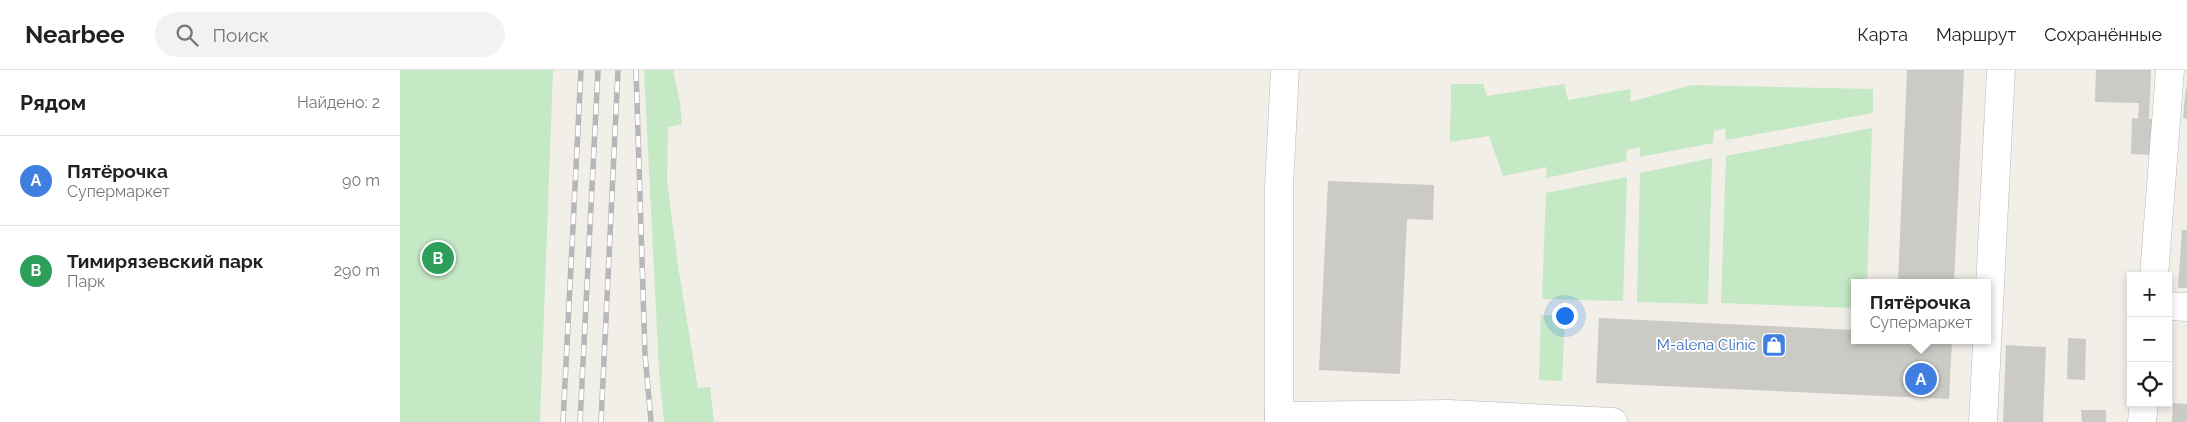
<!DOCTYPE html>
<html lang="ru">
<head>
<meta charset="utf-8">
<style>
	body { margin:0; font-family:Raleway,sans-serif; background:#f2f2f2; color:#202124 }
	.controls { position:absolute; right:15px; bottom:15px; display:grid; overflow:hidden; border-radius:0px; box-shadow:0 2px 8px #0003 }
	.controls button { width:45px; height:45px; display:grid; place-items:center; padding:0; border:0; border-bottom:1px solid #e0e0e0; background:#fff; color:#202124; font:25px sans-serif }
	.you { position:absolute; left:1164px; top:245px; width:18px; height:18px; margin:-12px; border:4px solid #fff; border-radius:50%; background:#1a73e8; box-shadow:0 0 0 8px #1a73e833 }
	.badge { display:grid; place-items:center; width:32px; height:32px; border-radius:50%; background:#7c3aed; color:#fff; font-size:16px; font-weight:700 }
	.pin { position:absolute; translate:-50% -50%; border:2px solid #fff; box-shadow:0 1px 5px #0006 }
	.popup { position:absolute; left:1451px; top:209px; width:140px; height:65px; box-sizing:border-box; display:grid; place-content:center; border-radius:0px; background:#fff; filter:drop-shadow(0 1px 4px #0005); font-size:16px; white-space:nowrap; color:#757577 }
	.popup b { font-size:19px; color:#202124 }
	.popup::after { content:''; position:absolute; left:50%; top:100%; margin-left:-10px; border:10px solid transparent; border-top-color:#fff }
	.list { margin:0; padding:0; list-style:none }
	h2 { display:flex; justify-content:space-between; align-items:center; height:65px; margin:0; padding:0 20px; font-size:21px }
	h2 small { font-size:16px; font-weight:400; color:#757577 }
	.list li { display:grid; grid-template-columns:32px 1fr auto; gap:15px; align-items:center; box-sizing:border-box; height:90px; padding:0 20px; border-top:1px solid #e0e0e0 }
	.list b { display:block; font-size:19px; white-space:nowrap }
	.list p { margin:0; font-size:16px; white-space:nowrap; color:#757577 }
	.list em { font-size:16px; font-style:normal; color:#757577 }
	.icon { flex:none; width:28px; height:28px; fill:none; stroke:currentColor; stroke-width:2; stroke-linecap:round; stroke-linejoin:round }
	.map { position:relative; flex:none; width:1787px; height:352px; overflow:hidden }
	header { display:flex; align-items:center; gap:30px; box-sizing:border-box; height:70px; padding:0 25px; background:#fff; border-bottom:1px solid #e0e0e0 }
	header strong { font-size:24px }
	nav { display:flex; gap:28px; margin-inline-start:auto; font-size:18px }
	.search { width:350px; height:45px; background:#f2f2f2; display:flex; align-items:center; gap:12px; box-sizing:border-box; padding:0 18px; border-radius:28px; color:#757577; font-size:19px }
	main { display:flex }
	aside { flex:1; background:#fff }
	.map>svg:first-child { display:block }
	.green { fill:#c5e8c5 }
	.building { fill:#cccac5 }
	.lines { fill:none; stroke-linecap:round; stroke-linejoin:round }
	.minor-casing { stroke:#b5b8bc; stroke-width:29 }
	.minor { stroke:#fff; stroke-width:28 }
	.rail-casing { stroke:#b6b7b8; stroke-width:5.5 }
	.rail { stroke:#fff; stroke-width:4; stroke-dasharray:11; stroke-linecap:butt }
	.labels { text-anchor:middle; dominant-baseline:central; stroke-width:4; stroke-linejoin:round; paint-order:stroke }
	.shop-label { font-size:15px; fill:#366cbe; stroke:#fff; text-anchor:end }
</style>
</head>
<body>
<header>
<strong>Nearbee</strong>
<div class="search"><svg class="icon" aria-label="search" viewBox="0 0 24 24"><circle cx="10" cy="10" r="6"/><path d="M15 15l6 6"/></svg>Поиск</div>
<nav><a>Карта</a><a>Маршрут</a><a>Сохранённые</a></nav>
</header>
<main>
<aside>
<h2>Рядом<small>Найдено: 2</small></h2>
<ul class="list">
<li><span class="badge" style="background:#3f7fe0">A</span><div><b>Пятёрочка</b><p>Супермаркет</p></div><em>90 m</em></li>
<li><span class="badge" style="background:#2e9e5b">B</span><div><b>Тимирязевский парк</b><p>Парк</p></div><em>290 m</em></li>
</ul>
</aside>
<div class="map">
<svg width="1787" height="352" viewBox="0 0 1787 352">
	<rect width="100%" height="100%" fill="#f1efe8"/>
	<g class="green">
		<path d="M0 0H153L140 352H0Z"/>
		<path d="M244 0H273L280 33 282 54 268 57 267 111 279 202 298 318 310 317 314 352H264L259 301Z"/>
		<path d="M1051 14H1083L1087 26 1164 14 1168 30 1231 19 1230 32 1292 15 1473 19V43L1326 70 1325 58 1314 61 1313 73 1240 87V77L1227 80 1226 91 1146 108 1147 97 1103 106 1089 66 1050 72Z"/>
		<path d="M1472 58 1467 213H1455V238L1321 233 1326 86Z"/>
		<path d="M1312 88 1308 234 1237 232 1240 103Z"/>
		<path d="M1227 107 1223 231 1142 229 1146 123Z"/>
		<path d="M1141 245 1165 246 1162 311 1139 310Z"/>
	</g>
	<g class="building">
		<path d="M1507 0H1564L1554 213H1498Z"/>
		<path d="M1696 0H1751L1749 49H1753L1752 85 1731 84 1732 48 1738 49 1739 33 1695 32Z"/>
		<path d="M1786 17H1787V49L1783 48Z"/>
		<path d="M928 111 1034 115 1033 150 1007 149 1000 304 919 300Z"/>
		<path d="M1782 160H1787V218H1778Z"/>
		<path d="M1199 248 1455 260V270H1552L1549 329 1196 313Z"/>
		<path d="M1668 268 1686 269 1685 310 1667 309Z"/>
		<path d="M1606 275 1646 277 1643 352H1603Z"/>
		<path d="M1773 333 1787 334V352H1772Z"/>
		<path d="M1681 340H1706V352H1682Z"/>
	</g>
	<g class="lines">
		<defs>
			<g id="minor">
				<path d="M1754 206 1770 0"/>
				<path d="M1768 236 1787 237"/>
				<path d="M879 346 1049 344 1213 352"/>
				<path d="M879 352V116L885 0"/>
				<path d="M1583 352 1601 0"/>
				<path d="M1742 352 1744 333"/>
			</g>
		</defs>
		<use href="#minor" class="minor-casing"/>
		<use href="#minor" class="minor"/>
		<defs>
			<g id="rail">
				<path d="M236 0 245 284 251 352"/>
				<path d="M163 352 181 0"/>
				<path d="M180 352 198 0"/>
				<path d="M201 352 218 0"/>
			</g>
		</defs>
		<use href="#rail" class="rail-casing"/>
		<use href="#rail" class="rail"/>
	</g>
	<defs>
		<symbol id="shop-square" viewBox="-11 -11 22 22"><rect x="-9" y="-9" width="18" height="18" rx="4" fill="#3f7fe0" stroke="#fff"/><path d="M-5-2.5h2.3a2.7 3.5 0 0 1 5.4 0H5L5.5 6h-11ZM-1.5-2.5h3a1.5 2.3 0 0 0-3 0Z" fill="#fff"/></symbol>
	</defs>
	<g fill-rule="evenodd">
		<use href="#shop-square" x="1360" y="261" width="28" height="28"/>
	</g>
	<g class="labels">
		<g class="shop-label">
			<text x="1356" y="275">M-alena Clinic</text>
		</g>
	</g>
</svg>
<div class="controls">
<button>+</button>
<button>−</button>
<button><svg class="icon" aria-label="locate" viewBox="0 0 24 24"><circle cx="12" cy="12" r="6"/><path d="M12 2v4M12 18v4M2 12h4M18 12h4"/></svg></button>
</div>
<div class="you"></div>
<div class="pin badge" style="left:1521px;top:309px;background:#3f7fe0">A</div>
<div class="popup"><b>Пятёрочка</b>Супермаркет</div>
<div class="pin badge" style="left:38px;top:188px;background:#2e9e5b">B</div>
</div>
</main>
</body>
</html>
